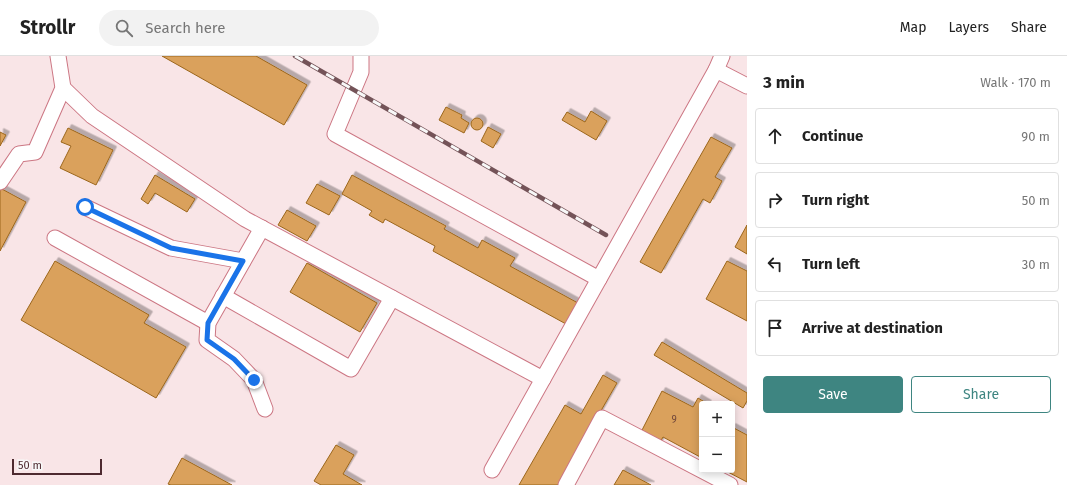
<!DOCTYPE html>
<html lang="en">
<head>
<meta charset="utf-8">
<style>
	body { margin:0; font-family:"Fira Sans",sans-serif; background:#f2f2f2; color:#222 }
	.controls { position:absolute; right:12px; bottom:12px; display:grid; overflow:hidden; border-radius:4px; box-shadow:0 2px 10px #0003 }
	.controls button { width:36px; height:36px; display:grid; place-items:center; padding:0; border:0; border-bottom:1px solid #e0e0e0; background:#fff; color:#222; font:20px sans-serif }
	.scale { position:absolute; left:12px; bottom:10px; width:90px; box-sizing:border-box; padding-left:4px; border:2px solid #4e2a30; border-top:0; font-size:11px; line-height:14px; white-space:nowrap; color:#4e2a30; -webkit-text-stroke:3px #f8f8f8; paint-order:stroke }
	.stop { position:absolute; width:12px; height:12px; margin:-9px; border:3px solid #1a73e8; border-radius:50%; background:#fff }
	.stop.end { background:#1a73e8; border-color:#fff; box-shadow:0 1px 4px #0008 }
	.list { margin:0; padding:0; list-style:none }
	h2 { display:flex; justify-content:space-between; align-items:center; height:52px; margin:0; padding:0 16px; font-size:17px }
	h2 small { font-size:13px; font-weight:400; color:#767676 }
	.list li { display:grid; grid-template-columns:26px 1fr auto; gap:12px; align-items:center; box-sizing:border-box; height:56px; margin:0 8px 8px; padding:0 8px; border:1px solid #e0e0e0; border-radius:4px }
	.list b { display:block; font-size:15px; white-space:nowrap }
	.list em { font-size:13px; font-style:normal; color:#767676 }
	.actions { display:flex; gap:8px; padding:12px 16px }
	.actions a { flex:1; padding:9px 0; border:1px solid #3e8581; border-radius:4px; text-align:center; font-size:14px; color:#3e8581 }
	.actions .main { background:#3e8581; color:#fff }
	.icon { flex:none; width:22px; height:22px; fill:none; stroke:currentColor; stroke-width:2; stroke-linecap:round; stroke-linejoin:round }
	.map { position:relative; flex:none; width:747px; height:429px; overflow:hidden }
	header { display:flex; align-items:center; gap:24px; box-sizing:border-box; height:56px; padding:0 20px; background:#fff; border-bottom:1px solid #e0e0e0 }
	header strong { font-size:19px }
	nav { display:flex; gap:22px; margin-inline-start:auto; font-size:14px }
	.search { width:280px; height:36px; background:#f2f2f2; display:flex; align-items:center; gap:10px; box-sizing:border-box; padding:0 14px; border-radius:22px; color:#767676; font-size:15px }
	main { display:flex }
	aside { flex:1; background:#fff }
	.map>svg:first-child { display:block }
	.building { fill:#daa15c; stroke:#9b661b; filter:url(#shadow) }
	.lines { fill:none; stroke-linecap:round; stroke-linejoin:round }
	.minor-casing { stroke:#cc7683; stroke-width:17 }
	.minor { stroke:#fff; stroke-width:15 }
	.rail-casing { stroke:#745358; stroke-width:4.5 }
	.rail { stroke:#f8f8f8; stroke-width:3; stroke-dasharray:9; stroke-linecap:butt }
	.route { stroke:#1a73e8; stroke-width:5 }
	.labels { text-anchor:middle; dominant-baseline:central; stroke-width:3; stroke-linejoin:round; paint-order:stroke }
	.number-label { font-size:10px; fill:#71483b }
</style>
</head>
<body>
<header>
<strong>Strollr</strong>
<div class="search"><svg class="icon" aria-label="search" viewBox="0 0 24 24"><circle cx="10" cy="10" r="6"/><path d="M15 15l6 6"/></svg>Search here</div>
<nav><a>Map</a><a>Layers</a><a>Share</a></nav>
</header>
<main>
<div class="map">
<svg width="747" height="429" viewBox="0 0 747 429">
	<defs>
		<filter id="shadow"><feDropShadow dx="3.5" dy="-3.5" stdDeviation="0" flood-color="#0004"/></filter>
	</defs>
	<rect width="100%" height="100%" fill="#f9e5e7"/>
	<g class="building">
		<path d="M162 0H256L307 29 284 69Z"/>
		<path d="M446 51 462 59 461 62 469 67 464 77 439 64Z"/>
		<path d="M591 55 607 65 596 84 562 64 567 56 585 66Z"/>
		<circle cx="477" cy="68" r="6"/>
		<path d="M488 71 501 78 493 92 481 85Z"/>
		<path d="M68 72 113 94 96 129 60 112 71 90 61 86Z"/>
		<path d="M0 76 6 79 0 90Z"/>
		<path d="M711 81 732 92 715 121 722 125 710 147 703 143 661 217 640 206Z"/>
		<path d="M155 119 195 143 187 156 155 137 148 148 141 143Z"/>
		<path d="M352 119 446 170 444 173 478 192 482 184 515 202 510 210 578 247 566 268 433 195 435 190 385 163 383 167 369 159 372 155 342 138Z"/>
		<path d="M317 128 340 140 329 159 306 147Z"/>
		<path d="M0 132 26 146 0 195Z"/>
		<path d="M287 154 316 170 307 185 278 169Z"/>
		<path d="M747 169V198L735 191Z"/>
		<path d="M55 205 149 259 144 267 186 291 156 342 21 264Z"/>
		<path d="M727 205 747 215V265L706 243Z"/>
		<path d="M307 207 377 247 360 276 290 236Z"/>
		<path d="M662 286 747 337V345L743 352 654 299Z"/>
		<path d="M603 319 617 327 558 429H519L565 349 581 358Z"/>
		<path d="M662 335 693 351 698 342 708 348H702V402L663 381 659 388 640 378Z"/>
		<path d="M732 371 747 379V426L724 414H732Z"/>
		<path d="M336 389 354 399 343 418 362 429H321L314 425Z"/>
		<path d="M182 402 232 429H171L168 428Z"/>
		<path d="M623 414 651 429H614Z"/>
	</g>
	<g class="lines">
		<defs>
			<g id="minor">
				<path d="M361 0V16L335 78 599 223"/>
				<path d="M722 0 716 14 747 30"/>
				<path d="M63 32 92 60 245 163 543 323"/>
				<path d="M0 126 19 98 35 96 63 32 58 0"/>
				<path d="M85 151 171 192 243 205"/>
				<path d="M262 172 208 267 207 284 234 303 254 324 265 353"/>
				<path d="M55 182 208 267"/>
				<path d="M223 240 351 313 392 242"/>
				<path d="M492 414 716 14"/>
				<path d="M566 429 602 362 730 429"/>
			</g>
		</defs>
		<use href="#minor" class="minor-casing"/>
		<use href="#minor" class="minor"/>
		<defs>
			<path id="rail" d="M295 0 606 179"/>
		</defs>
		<use href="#rail" class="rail-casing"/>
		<use href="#rail" class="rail"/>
	</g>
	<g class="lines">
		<path class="route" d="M85 151 171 192 243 205 208 267 207 284 234 303 254 324"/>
	</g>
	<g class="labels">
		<g class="number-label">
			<text x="674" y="364">9</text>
		</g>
	</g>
</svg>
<div class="controls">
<button>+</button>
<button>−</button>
</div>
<div class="scale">50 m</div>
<div class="stop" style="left:85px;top:151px"></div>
<div class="stop end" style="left:254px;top:324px"></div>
</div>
<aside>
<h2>3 min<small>Walk · 170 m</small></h2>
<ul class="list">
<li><svg class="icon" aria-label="ahead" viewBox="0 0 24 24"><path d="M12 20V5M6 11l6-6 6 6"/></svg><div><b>Continue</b></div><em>90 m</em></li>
<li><svg class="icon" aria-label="right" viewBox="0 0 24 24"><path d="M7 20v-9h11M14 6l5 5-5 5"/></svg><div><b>Turn right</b></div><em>50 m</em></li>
<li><svg class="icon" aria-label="left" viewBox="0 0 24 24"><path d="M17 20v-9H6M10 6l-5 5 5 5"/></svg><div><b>Turn left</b></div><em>30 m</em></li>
<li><svg class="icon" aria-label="arrive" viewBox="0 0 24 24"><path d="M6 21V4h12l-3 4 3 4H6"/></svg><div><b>Arrive at destination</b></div></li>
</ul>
<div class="actions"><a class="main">Save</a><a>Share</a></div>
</aside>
</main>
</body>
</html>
